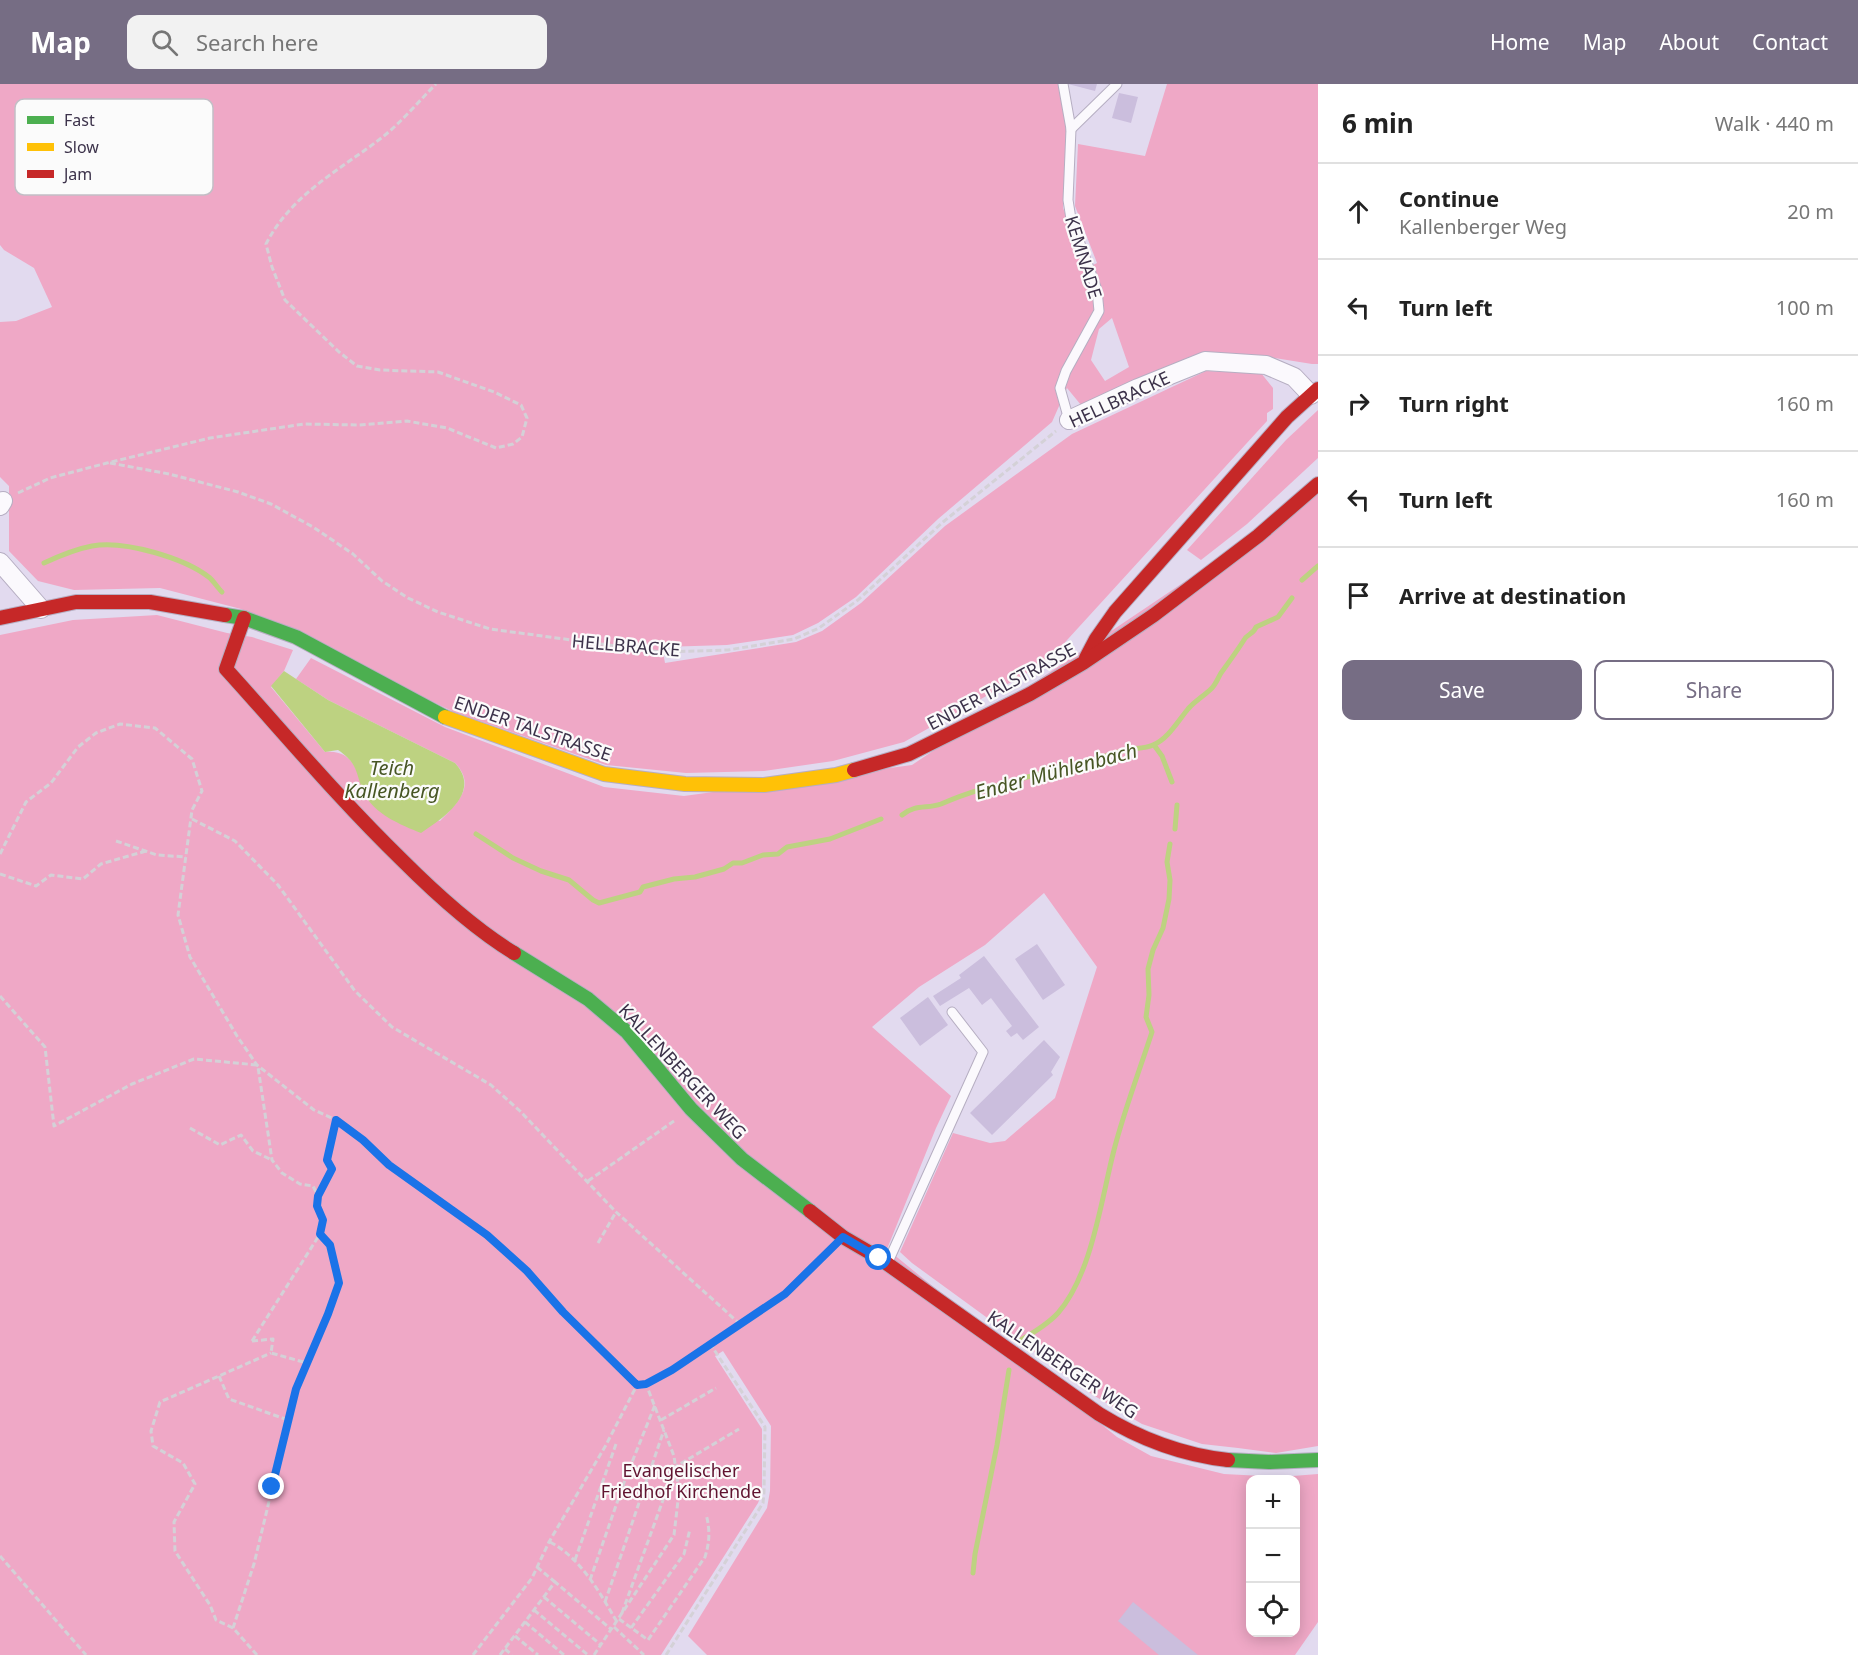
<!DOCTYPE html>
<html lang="en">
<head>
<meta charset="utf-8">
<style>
	body { margin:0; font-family:"Noto Sans",sans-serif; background:#f2f2f2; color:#222 }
	.controls { position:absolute; right:18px; bottom:18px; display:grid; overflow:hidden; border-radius:12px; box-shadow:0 3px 15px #0003 }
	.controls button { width:54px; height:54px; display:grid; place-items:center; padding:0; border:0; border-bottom:2px solid #e0e0e0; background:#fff; color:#222; font:30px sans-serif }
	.stop { position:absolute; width:18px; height:18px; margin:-14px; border:4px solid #1a73e8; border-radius:50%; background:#fff }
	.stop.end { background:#1a73e8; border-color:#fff; box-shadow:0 2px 6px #0008 }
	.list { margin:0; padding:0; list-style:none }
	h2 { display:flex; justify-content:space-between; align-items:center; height:78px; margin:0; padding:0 24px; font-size:26px }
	h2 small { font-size:20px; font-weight:400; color:#767676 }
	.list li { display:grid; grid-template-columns:39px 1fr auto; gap:18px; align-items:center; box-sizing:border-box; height:96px; padding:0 24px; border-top:2px solid #e0e0e0 }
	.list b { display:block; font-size:22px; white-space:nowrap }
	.list p { margin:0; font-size:20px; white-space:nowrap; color:#767676 }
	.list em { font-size:20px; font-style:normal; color:#767676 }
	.actions { display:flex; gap:12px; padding:18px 24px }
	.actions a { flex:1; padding:14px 0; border:2px solid #766d84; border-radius:12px; text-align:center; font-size:21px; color:#766d84 }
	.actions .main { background:#766d84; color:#fff }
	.icon { flex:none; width:33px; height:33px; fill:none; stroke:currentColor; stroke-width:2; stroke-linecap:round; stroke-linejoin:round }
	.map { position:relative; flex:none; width:1318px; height:1571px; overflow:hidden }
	header { display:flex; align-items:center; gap:36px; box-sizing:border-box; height:84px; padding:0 30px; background:#766d84; color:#fff }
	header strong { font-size:28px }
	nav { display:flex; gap:33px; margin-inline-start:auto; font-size:21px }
	.search { width:420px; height:54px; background:#f2f2f2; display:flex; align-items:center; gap:15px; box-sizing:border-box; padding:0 21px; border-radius:12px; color:#767676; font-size:22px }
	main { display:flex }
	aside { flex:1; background:#fff }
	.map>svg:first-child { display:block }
	.green { fill:#efa8c6; fill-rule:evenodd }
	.water { fill:#bdd281 }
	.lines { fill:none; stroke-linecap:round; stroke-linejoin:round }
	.stream { stroke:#bdd281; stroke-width:5 }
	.building { fill:#cbbedd }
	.lane-casing { stroke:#b6aec2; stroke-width:11 }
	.street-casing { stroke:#b6aec2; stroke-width:20 }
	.fast-casing { stroke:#b6aec2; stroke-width:16 }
	.slow-casing { stroke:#b6aec2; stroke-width:16 }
	.jam-casing { stroke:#b6aec2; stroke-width:16 }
	.path { stroke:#d4d1d7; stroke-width:3; stroke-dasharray:6 3; stroke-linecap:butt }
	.lane { stroke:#fbf9fd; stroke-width:9 }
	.street { stroke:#fbf9fd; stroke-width:18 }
	.fast { stroke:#4caf50; stroke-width:14 }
	.slow { stroke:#ffc107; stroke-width:14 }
	.jam { stroke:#c62828; stroke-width:14 }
	.route { stroke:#1a73e8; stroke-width:8 }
	.labels { text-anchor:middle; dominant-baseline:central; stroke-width:4.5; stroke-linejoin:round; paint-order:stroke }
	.street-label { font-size:18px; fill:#3c324a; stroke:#fbfbfb }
	.park-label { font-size:18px; fill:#601330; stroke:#fbfbfb }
	.water-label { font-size:20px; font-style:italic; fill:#475624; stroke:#fbfbfb }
	.key { fill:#fbfbfb; stroke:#c2bfc6; stroke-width:1.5 }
	.key-label { font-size:16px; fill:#3c324a }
</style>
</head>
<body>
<header>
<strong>Map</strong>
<div class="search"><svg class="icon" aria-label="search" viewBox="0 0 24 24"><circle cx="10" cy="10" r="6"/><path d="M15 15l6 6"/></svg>Search here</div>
<nav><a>Home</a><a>Map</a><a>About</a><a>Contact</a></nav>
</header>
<main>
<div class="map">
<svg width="1318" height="1571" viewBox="0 0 1318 1571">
	<rect width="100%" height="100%" fill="#e2daef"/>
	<g class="green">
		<path d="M0 0H1059L1066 46 1063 124 1087 184 1097 179 1075 122 1078 60 1145 72 1167 0H1318V280H1312L1269 273 1205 269 1081 321 1067 304 1052 338 938 435 856 513 818 539 793 551 727 561 662 563 665 579 796 558 822 547 861 519 945 442 1072 350 1206 287 1261 289 1273 304V325L1267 329V337L1047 578 904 658 833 677 764 687 686 689 606 681 454 628 241 525 160 504 74 506 38 497 9 467V402L0 393V238L16 237 52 223 34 184 4 166 0 161ZM1112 234 1129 283 1105 297 1091 276 1099 245Z"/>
		<path d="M1318 326V374L1247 440 1201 476 1187 466 1286 356Z"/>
		<path d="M1318 408V1362L1276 1369 1238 1364 1202 1360 1142 1340 1093 1311 912 1179 900 1168 953 1049 990 1059 1005 1057 1055 1014 1097 883 1044 809 985 861 919 903 872 943 951 1012 936 1044 887 1165 1117 1353 1151 1372 1224 1390 1280 1393 1318 1390V1538L1295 1571H707L688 1552 767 1424 770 1407 771 1342 723 1267 715 1272 762 1345V1409L758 1419 661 1571H0V551L73 536 157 531 227 549 252 553 293 566 284 587 271 603 325 668C353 665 358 688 365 710L440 737C457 719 477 702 455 679L328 616 296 595 311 574 445 643 604 703 684 712 912 681ZM1250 1396H1296V1548H1250Z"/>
	</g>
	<path class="water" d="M284 587 328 616 455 679C482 708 444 734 421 749 401 741 374 730 364 709 355 689 359 680 338 666L325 668 271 602Z"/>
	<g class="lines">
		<g class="stream">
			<path d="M44 479C59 472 76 465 92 462 124 456 185 474 210 494 214 498 218 504 222 508"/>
			<path d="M1302 496 1318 482"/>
			<path d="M1154 661 1162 672 1172 698"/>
			<path d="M902 731C915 720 927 725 941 720 962 711 986 702 1009 700 1015 695 1051 687 1061 685 1082 680 1102 673 1122 667 1132 664 1144 665 1153 661 1168 655 1178 637 1188 625 1195 617 1204 612 1212 604 1216 600 1218 594 1221 589 1229 578 1237 567 1244 556 1247 550 1254 550 1256 543L1278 533 1292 514"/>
			<path d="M1175 745 1177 721"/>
			<path d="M476 750 513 774 541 787 569 796 593 816 599 819 640 808 643 803 674 795 695 793 724 785 733 779H742L763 771 778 770 787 763 830 755 881 735"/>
			<path d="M1021 1256C1033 1249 1048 1240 1058 1229 1092 1190 1101 1116 1114 1066 1124 1027 1139 988 1152 948L1146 933 1149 911 1148 885 1153 866 1163 844 1169 815 1170 796 1167 778 1170 760"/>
			<path d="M973 1489 975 1470 997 1361 1009 1286"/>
		</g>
	</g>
	<g class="building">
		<path d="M1068 0H1097L1095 7Z"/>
		<path d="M1119 9 1138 13 1131 39 1112 34Z"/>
		<path d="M1037 860 1065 901 1043 916 1015 875Z"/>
		<path d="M984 872 1039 943 1023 956 1017 949 1011 953 1006 947 1012 942 991 914 982 921 969 904 940 922 933 912 961 894 959 891Z"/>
		<path d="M928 913 948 941 920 962 900 934Z"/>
		<path d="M1044 956 1060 973 1051 988 1053 991 992 1051 970 1029Z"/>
		<path d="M1133 1518 1198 1571H1159L1118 1537Z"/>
	</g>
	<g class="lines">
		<defs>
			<g id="lane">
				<path d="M1063 0 1071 45 1068 116 1071 135 1097 206 1099 227 1066 287 1060 304 1069 336"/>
				<path d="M1071 45 1117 0"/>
				<path d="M888 1178 983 968 952 928"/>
			</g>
			<g id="street">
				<path d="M1069 336 1138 304 1205 277 1266 281 1294 293 1311 311"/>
				<path d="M0 422 3 417"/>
				<path d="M0 478 41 525"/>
			</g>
			<g id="fast">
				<path d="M225 531 244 534 296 553 445 633"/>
				<path d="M514 869 588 915 627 948 691 1025 742 1075 810 1127"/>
				<path d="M1228 1376 1269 1378 1318 1376"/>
			</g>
			<path id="slow" d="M445 633 604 690 685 700 764 701 836 691 854 686"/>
			<g id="jam">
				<path d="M0 534 76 518H150L225 531"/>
				<path d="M244 534 226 585C284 649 340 716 402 776 436 810 473 844 514 869"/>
				<path d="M1086 574 1096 555 1115 528 1287 333 1318 305"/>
				<path d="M854 686 909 670 1030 610 1083 579 1154 531 1258 452 1318 400"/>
				<path d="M810 1127 843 1153 879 1174 1099 1330C1138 1354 1182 1371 1228 1376"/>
			</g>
		</defs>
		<use href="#lane" class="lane-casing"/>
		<use href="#street" class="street-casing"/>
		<use href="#fast" class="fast-casing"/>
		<use href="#slow" class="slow-casing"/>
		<use href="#jam" class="jam-casing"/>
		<g class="path">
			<path d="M110 379 169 390 238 408 271 420 313 443 353 470 382 497 408 514 438 528 490 545 661 568 728 566 794 555 819 544 858 516 943 438 1056 347"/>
			<path d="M18 409 50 394 107 379 210 354 304 340 359 341 407 337 447 344 496 364 513 360 522 353 527 334 521 321 494 308 438 288 380 286 357 282 339 268 285 216 272 183 266 160C291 111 338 87 380 55 401 39 418 18 436 0"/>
			<path d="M192 735 235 757 278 801 355 907 392 943 491 1001 520 1027 616 1128 741 1241"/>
			<path d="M116 757 157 771 186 773"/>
			<path d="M0 770 26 718 51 699 78 663 96 649 120 640 155 644 192 675 202 707 192 726 178 831 190 873 237 952 257 981 314 1026 336 1036 363 1056 389 1081 487 1151 527 1187 563 1228 637 1301 646 1300 672 1286 785 1210 828 1166"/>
			<path d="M0 790 36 802 51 791 83 795 101 780 146 767"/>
			<path d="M0 912 45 963 54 1042 132 1000 194 975 257 981"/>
			<path d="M190 1044 220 1061 241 1051 253 1067 272 1076"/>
			<path d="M588 1097 674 1037"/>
			<path d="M318 1112 332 1085 327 1076 336 1036"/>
			<path d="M598 1159 616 1128"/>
			<path d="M252 1257 320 1150 323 1136 317 1122 318 1112 313 1102 300 1100 282 1089 272 1076 258 983"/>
			<path d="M252 1257 273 1255 271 1269 307 1279"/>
			<path d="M219 1292 229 1315 288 1336"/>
			<path d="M661 1336 716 1304"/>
			<path d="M550 1458C581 1474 600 1509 617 1538"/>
			<path d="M0 1472 86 1571"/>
			<path d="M575 1476 616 1360"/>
			<path d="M537 1483 555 1498"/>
			<path d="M590 1496 626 1393 655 1321"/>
			<path d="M544 1513 601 1561"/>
			<path d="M605 1518 664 1346"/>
			<path d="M534 1526 588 1571"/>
			<path d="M622 1529 675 1383 739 1345"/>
			<path d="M619 1535 648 1556 705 1473C710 1457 710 1445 706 1430"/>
			<path d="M525 1538 564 1571"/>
			<path d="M614 1543 644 1571"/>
			<path d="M233 1544 216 1536 210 1521 175 1467 174 1438 195 1400 183 1379 153 1362 151 1347 160 1318 271 1269"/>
			<path d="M631 1544 684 1470 690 1445"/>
			<path d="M515 1552 538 1571"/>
			<path d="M505 1565 512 1571"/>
			<path d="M257 1571 233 1544 254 1480 296 1305 328 1230 339 1199 330 1161 320 1150"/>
			<path d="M473 1571 532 1494 549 1458 606 1361 637 1301"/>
			<path d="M500 1571 555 1498 612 1546"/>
			<path d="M594 1571 674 1451 679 1408 674 1372 646 1300"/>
			<path d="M666 1571 763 1419 764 1408 765 1343 711 1261"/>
		</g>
		<use href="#lane" class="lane"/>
		<use href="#street" class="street"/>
		<use href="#fast" class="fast"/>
		<use href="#slow" class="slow"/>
		<use href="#jam" class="jam"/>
	</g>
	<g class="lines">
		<path class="route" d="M272 1403 296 1305 328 1230 339 1199 330 1161 320 1150 323 1136 317 1122 318 1112 332 1085 327 1076 336 1036 363 1056 389 1081 487 1151 527 1187 563 1228 637 1301 646 1300 672 1286 785 1210 843 1153 879 1174"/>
	</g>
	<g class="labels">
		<g class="street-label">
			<text transform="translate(1084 173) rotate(73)">KEMNADE</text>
			<text transform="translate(1119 315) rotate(-25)">HELLBRACKE</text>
			<text transform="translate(626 561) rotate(5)">HELLBRACKE</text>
			<text transform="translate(1001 602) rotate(-28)">ENDER TALSTRASSE</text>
			<text transform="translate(533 644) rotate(19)">ENDER TALSTRASSE</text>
			<text transform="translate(683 987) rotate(47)">KALLENBERGER WEG</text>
			<text transform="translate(1063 1280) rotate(34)">KALLENBERGER WEG</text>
		</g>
		<g class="park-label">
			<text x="681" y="1386">Evangelischer<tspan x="681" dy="21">Friedhof Kirchende</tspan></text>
		</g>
		<g class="water-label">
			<text x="392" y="683">Teich<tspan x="392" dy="23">Kallenberg</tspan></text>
			<text transform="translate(1056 687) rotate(-15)">Ender Mühlenbach</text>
		</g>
	</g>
	<rect x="15" y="15" width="198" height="96" rx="9" class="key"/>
	<rect x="27" y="32" width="27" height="8" fill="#4caf50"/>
	<rect x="27" y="59" width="27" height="8" fill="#ffc107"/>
	<rect x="27" y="86" width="27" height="8" fill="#c62828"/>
	<g class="key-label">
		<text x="64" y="42">Fast</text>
		<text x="64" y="69">Slow</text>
		<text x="64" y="96">Jam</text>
	</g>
</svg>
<div class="controls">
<button>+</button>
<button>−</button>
<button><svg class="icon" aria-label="locate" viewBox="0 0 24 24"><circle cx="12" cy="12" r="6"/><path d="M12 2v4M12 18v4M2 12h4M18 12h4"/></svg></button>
</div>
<div class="stop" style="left:879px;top:1174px"></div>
<div class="stop end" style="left:272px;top:1403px"></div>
</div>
<aside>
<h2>6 min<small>Walk · 440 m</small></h2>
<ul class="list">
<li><svg class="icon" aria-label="ahead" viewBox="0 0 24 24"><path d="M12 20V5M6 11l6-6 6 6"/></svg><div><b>Continue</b><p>Kallenberger Weg</p></div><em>20 m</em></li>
<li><svg class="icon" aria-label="left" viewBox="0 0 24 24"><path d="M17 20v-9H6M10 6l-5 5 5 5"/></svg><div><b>Turn left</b></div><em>100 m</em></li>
<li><svg class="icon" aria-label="right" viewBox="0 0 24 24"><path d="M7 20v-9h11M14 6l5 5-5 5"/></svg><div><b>Turn right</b></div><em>160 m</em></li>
<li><svg class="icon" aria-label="left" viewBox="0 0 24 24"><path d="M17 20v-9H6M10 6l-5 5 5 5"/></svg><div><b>Turn left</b></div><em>160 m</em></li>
<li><svg class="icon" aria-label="arrive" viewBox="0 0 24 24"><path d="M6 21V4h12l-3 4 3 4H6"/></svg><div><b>Arrive at destination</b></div></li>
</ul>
<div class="actions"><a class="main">Save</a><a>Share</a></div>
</aside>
</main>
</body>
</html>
